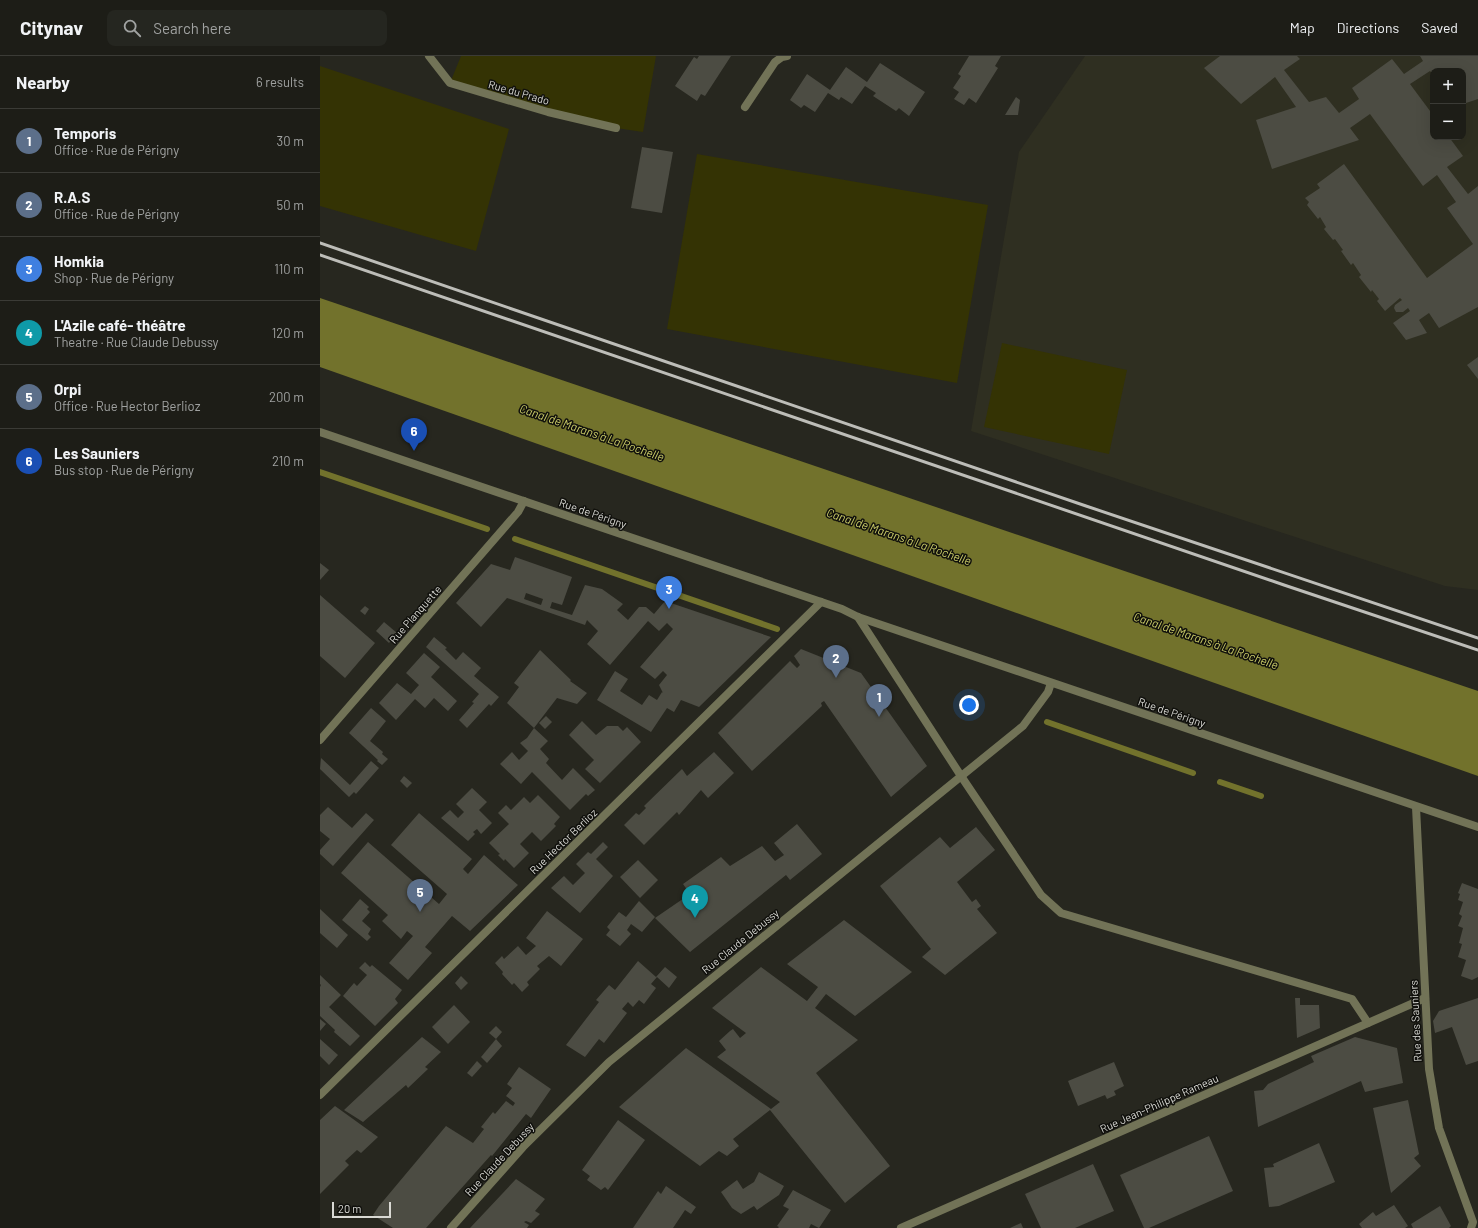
<!DOCTYPE html>
<html lang="en">
<head>
<meta charset="utf-8">
<style>
	body { margin:0; font-family:Barlow,sans-serif; background:#252620; color:#f1f3f6 }
	.controls { position:absolute; right:12px; top:12px; display:grid; overflow:hidden; border-radius:8px; box-shadow:0 4px 16px #0002 }
	.controls button { width:36px; height:36px; display:grid; place-items:center; padding:0; border:0; border-bottom:1px solid #3b3b36; background:#1d1d17; color:#f1f3f6; font:20px sans-serif }
	.scale { position:absolute; left:12px; bottom:10px; width:59px; box-sizing:border-box; padding-left:4px; border:2px solid #d9d9d4; border-top:0; font-size:11px; line-height:14px; white-space:nowrap; color:#d9d9d4; -webkit-text-stroke:3px #10100c; paint-order:stroke }
	.you { position:absolute; left:649px; top:649px; width:14px; height:14px; margin:-10px; border:3px solid #fff; border-radius:50%; background:#1a73e8; box-shadow:0 0 0 6px #1a73e833 }
	.badge { display:grid; place-items:center; width:26px; height:26px; border-radius:50%; background:#bfbe41; color:#fff; font-size:13px; font-weight:700 }
	.pin { position:absolute; translate:-50% -33px; filter:drop-shadow(0 1px 2px #0008) }
	.pin::after { content:''; position:absolute; top:21px; width:14px; height:12px; background:inherit; clip-path:polygon(0 0,100% 0,50% 100%) }
	.list { margin:0; padding:0; list-style:none }
	h2 { display:flex; justify-content:space-between; align-items:center; height:52px; margin:0; padding:0 16px; font-size:17px }
	h2 small { font-size:13px; font-weight:400; color:#a0a2a1 }
	.list li { display:grid; grid-template-columns:26px 1fr auto; gap:12px; align-items:center; box-sizing:border-box; height:64px; padding:0 16px; border-top:1px solid #3b3b36 }
	.list b { display:block; font-size:15px; white-space:nowrap }
	.list p { margin:0; font-size:13px; white-space:nowrap; color:#a0a2a1 }
	.list em { font-size:13px; font-style:normal; color:#a0a2a1 }
	.icon { flex:none; width:22px; height:22px; fill:none; stroke:currentColor; stroke-width:2; stroke-linecap:round; stroke-linejoin:round }
	.map { position:relative; flex:none; width:1158px; height:1172px; overflow:hidden }
	header { display:flex; align-items:center; gap:24px; box-sizing:border-box; height:56px; padding:0 20px; background:#1d1d17; border-bottom:1px solid #3b3b36 }
	header strong { font-size:19px }
	nav { display:flex; gap:22px; margin-inline-start:auto; font-size:14px }
	.search { width:280px; height:36px; background:#252620; display:flex; align-items:center; gap:10px; box-sizing:border-box; padding:0 14px; border-radius:8px; color:#a0a2a1; font-size:15px }
	main { display:flex }
	aside { flex:1; background:#1d1d17 }
	.map>svg:first-child { display:block }
	.built { fill:#2f2f21; fill-rule:evenodd }
	.green { fill:#343304 }
	.water { fill:#72722c }
	.lines { fill:none; stroke-linecap:round; stroke-linejoin:round }
	.stream { stroke:#72722c; stroke-width:6 }
	.building { fill:#4c4c43; fill-rule:evenodd }
	.minor { stroke:#727357; stroke-width:8 }
	.tertiary { stroke:#727357; stroke-width:8 }
	.rail { stroke:#bdbdb8; stroke-width:3 }
	.labels { text-anchor:middle; dominant-baseline:central; stroke-width:3; stroke-linejoin:round; paint-order:stroke }
	.street-label { font-size:11px; fill:#d9d9d4; stroke:#10100c }
	.water-label { font-size:12px; font-style:italic; fill:#cacb68; stroke:#10100c }
</style>
</head>
<body>
<header>
<strong>Citynav</strong>
<div class="search"><svg class="icon" aria-label="search" viewBox="0 0 24 24"><circle cx="10" cy="10" r="6"/><path d="M15 15l6 6"/></svg>Search here</div>
<nav><a>Map</a><a>Directions</a><a>Saved</a></nav>
</header>
<main>
<aside>
<h2>Nearby<small>6 results</small></h2>
<ul class="list">
<li><span class="badge" style="background:#5c6f8a">1</span><div><b>Temporis</b><p>Office · Rue de Périgny</p></div><em>30 m</em></li>
<li><span class="badge" style="background:#5c6f8a">2</span><div><b>R.A.S</b><p>Office · Rue de Périgny</p></div><em>50 m</em></li>
<li><span class="badge" style="background:#3f7fe0">3</span><div><b>Homkia</b><p>Shop · Rue de Périgny</p></div><em>110 m</em></li>
<li><span class="badge" style="background:#0f9aa8">4</span><div><b>L'Azile café- théâtre</b><p>Theatre · Rue Claude Debussy</p></div><em>120 m</em></li>
<li><span class="badge" style="background:#5c6f8a">5</span><div><b>Orpi</b><p>Office · Rue Hector Berlioz</p></div><em>200 m</em></li>
<li><span class="badge" style="background:#1a4fb4">6</span><div><b>Les Sauniers</b><p>Bus stop · Rue de Périgny</p></div><em>210 m</em></li>
</ul>
</aside>
<div class="map">
<svg width="1158" height="1172" viewBox="0 0 1158 1172">
	<rect width="100%" height="100%" fill="#27271f"/>
	<path class="built" d="M765 0H1158V534L1125 530 651 375 699 96ZM1113 15H1143V81H1113Z"/>
	<g class="green">
		<path d="M141 0H336L323 76 296 72 130 27Z"/>
		<path d="M0 10 189 73 156 195 0 150Z"/>
		<path d="M377 98 668 149 637 327 347 273Z"/>
		<path d="M682 287 807 314 789 398 664 371Z"/>
	</g>
	<path class="water" d="M0 242 1158 635V720L0 311Z"/>
	<g class="lines">
		<g class="stream">
			<path d="M0 416 167 473"/>
			<path d="M195 483 457 573"/>
			<path d="M727 666 873 717"/>
			<path d="M900 726 941 740"/>
		</g>
	</g>
	<g class="building">
		<path d="M379 0H411L385 40 381 38 377 45 355 30 374 1 377 3Z"/>
		<path d="M649 0H681L675 10 678 12 656 47 649 42 644 49 634 43 639 36 633 32 641 20 638 18Z"/>
		<path d="M900 0H977L980 3 964 14 989 46 1006 41 1019 57 1039 43 1032 32 1072 3 1084 18 1103 5 1100 0H1158V43L1143 48V15H1113V18L1110 15 1090 28 1113 59V81H1129L1143 100 1127 111 1148 138 1158 130V251L1119 272 1109 257 1099 264 1107 277 1086 284 1073 267 1090 255 1088 252 1083 256H1076L1074 252 1075 249 1082 244 1080 242 1065 255 1057 245 1059 243 1052 234 1051 236 1039 221 1041 219 1033 207 1031 209 1021 195 1023 194 1015 183 1013 184 1004 173 1006 171 1000 161 998 163 987 149 989 146 985 142 1000 132 997 128 1024 108 1107 222 1153 188 1127 152 1136 146 1117 119 1103 130 1050 58 1030 72 1039 84 952 113 936 64 976 51 955 21 921 48 884 12Z"/>
		<path d="M560 7 605 36 589 60 580 53 579 52 576 55 553 40 556 37 545 30 532 48 521 41 519 44 508 37 495 56 484 49 481 52 470 44 487 18 510 34 526 11 547 26Z"/>
		<path d="M696 41 700 44 698 59H685Z"/>
		<path d="M322 91 353 96 342 157 311 152Z"/>
		<path d="M1158 301V323L1147 309Z"/>
		<path d="M195 501 252 521 242 549 232 546 230 552 252 559 265 529 282 533 303 548 297 554 308 564 319 551H326L334 558 345 545 451 581 450 582 379 651 361 644 354 656 347 652 331 676 277 644 295 615 308 623 300 635 322 649 329 639 337 644 342 636 343 637 339 629 347 619 343 615 335 623 320 611 353 573 347 567 339 575 328 565 290 609 267 588 278 575 267 564 265 569 187 542 161 571 136 547 171 508 190 514ZM206 537 223 543 221 549 204 543Z"/>
		<path d="M0 507 9 514 0 524Z"/>
		<path d="M0 539 55 587 25 622 0 600Z"/>
		<path d="M45 550 49 553 45 559 40 555Z"/>
		<path d="M64 566 77 577 69 587 56 575Z"/>
		<path d="M114 581 127 592 125 593 136 604 143 596 161 612 154 620 179 641 171 650 169 648 147 672 139 664 154 647 152 646 159 638 106 591Z"/>
		<path d="M481 593 541 617 607 710 571 741 504 645 501 647 502 650 432 715 398 677 470 605 477 612 480 609 474 600Z"/>
		<path d="M220 594 251 624 250 625 267 637 257 648 237 642 214 672 228 685 220 693 229 703 226 707 242 724 253 712 275 734 268 740 266 738 250 754 212 716 201 728 180 708 192 696 199 704 208 695 200 687 207 682 214 672 187 647 199 631 194 627Z"/>
		<path d="M104 597 120 611 111 621 137 645 128 655 114 642 105 652 95 643 76 664 59 647 77 627 91 638 99 629 86 617Z"/>
		<path d="M51 652 66 665 50 685 63 696 62 698 68 703 62 709 57 705 58 704 29 677Z"/>
		<path d="M226 660 232 666 225 673 219 667Z"/>
		<path d="M262 665 276 679 287 670H298L303 675 307 671 321 686 280 727 265 713 274 704 249 679Z"/>
		<path d="M394 696 414 717 388 742 381 734 359 759 357 756 324 789 304 769 316 757 319 759 326 752 324 750 362 713 367 720Z"/>
		<path d="M1 702 30 729 51 705 59 712 36 738 34 736 29 741 0 713Z"/>
		<path d="M84 720 92 727 87 732 80 725Z"/>
		<path d="M152 732 167 746 159 754 172 767 161 778 157 773 153 776 155 778 148 785 121 762 130 754 138 762 144 756 136 748Z"/>
		<path d="M218 739 240 761 234 768 236 770 221 785 212 776 200 788 209 797 194 812 185 803 184 805 178 799 180 798 169 787 189 768 178 757 186 749 191 754 204 741 210 747Z"/>
		<path d="M8 751 32 772 46 757 54 764 13 810 0 798V794L10 783 0 775V759Z"/>
		<path d="M99 757 152 803 143 813 148 818 164 799 198 829 150 875 132 860 105 891 112 897 88 924 69 907 93 880 87 875 81 883 62 865 68 859 21 817 48 786 119 848 127 838 71 789Z"/>
		<path d="M477 768 502 798 470 824 466 819 370 896 335 862 370 838 363 828 401 801 410 810 442 790 455 805 464 799 454 787Z"/>
		<path d="M656 771 675 794 637 826 652 846 656 843 661 850 657 853 677 877 625 919 602 901 611 893 560 830 620 781 630 792Z"/>
		<path d="M283 786 288 791 276 803 293 820 260 857 231 832 244 820 253 829 265 817 256 808 268 796 271 798Z"/>
		<path d="M318 804 338 824 320 842 300 821Z"/>
		<path d="M1142 827 1158 833V921L1152 924 1141 920 1146 904 1138 901 1142 888 1139 887 1143 872 1138 870 1142 860 1139 858 1143 846 1138 844 1140 838 1138 837Z"/>
		<path d="M40 843 49 851 47 853 50 856 42 865 51 873 48 878 51 881 47 885 22 864Z"/>
		<path d="M319 845 335 861 322 876 311 868 307 874 311 878 300 890 286 879 290 874 287 871 299 856 306 861Z"/>
		<path d="M0 853 28 879 17 892 0 877Z"/>
		<path d="M227 855 263 883 241 910 229 900 217 910 220 913 207 926 209 929 202 936 194 927 192 929 182 918 183 916 175 907 182 900 184 903 198 890 206 899 216 890 206 882Z"/>
		<path d="M524 864 592 916 535 960 506 938 495 952 538 984 496 1017 570 1110 525 1147 450 1054 413 1083 419 1090 407 1100 399 1095 380 1110 299 1051 366 992 451 1053 460 1046 397 1001 406 994 399 985 410 975 413 973 420 982 426 977 392 952 441 911 487 945 498 931 467 908Z"/>
		<path d="M318 905 336 921 345 911 357 921 349 932 337 921 331 928 336 932 324 948 319 944 313 951 308 946 302 953 307 957 284 987 279 983 265 1001 246 989 279 946 276 944 289 929 295 934Z"/>
		<path d="M45 906 50 911 52 909 82 934 75 943 78 947 55 970 23 940 34 927 37 930 47 919 39 912Z"/>
		<path d="M0 919 21 939 9 951 40 980 30 990 14 976 15 974 0 960V931L1 929 0 928Z"/>
		<path d="M141 920 148 927 141 934 135 927Z"/>
		<path d="M975 942H980V949H999L1000 972 977 982Z"/>
		<path d="M1158 942V1005L1146 1009 1132 971 1115 977 1113 965 1119 955Z"/>
		<path d="M134 949 150 966 128 988 112 971Z"/>
		<path d="M0 963 6 968 0 975Z"/>
		<path d="M176 970 182 976 176 983 169 977Z"/>
		<path d="M102 981 121 996 105 1011 108 1013 88 1032 86 1029 43 1066 24 1054Z"/>
		<path d="M1035 981 1077 992 1083 1027 1045 1036 1041 1025 938 1071 934 1035 943 1034 948 1028 994 1006 991 1000Z"/>
		<path d="M0 983 18 999 9 1009 0 1000Z"/>
		<path d="M176 983 182 990 167 1007 161 1001Z"/>
		<path d="M157 1005 162 1010 152 1021 147 1017Z"/>
		<path d="M794 1006 804 1030 794 1035 796 1039 787 1043 785 1039 758 1050 748 1025Z"/>
		<path d="M199 1011 231 1033 211 1062 206 1058 172 1100 171 1099 106 1172H73L53 1159 59 1150 126 1070 153 1087 164 1073 161 1071 173 1056 175 1058 186 1045 193 1050 195 1047 186 1040 192 1032 187 1028Z"/>
		<path d="M1088 1044 1099 1098 1094 1102 1101 1110 1071 1137 1053 1052Z"/>
		<path d="M15 1050 58 1081 41 1097 37 1094 25 1105 29 1109 0 1138V1064Z"/>
		<path d="M298 1064 325 1084 288 1134 285 1131 281 1134 267 1124 270 1120 262 1114Z"/>
		<path d="M889 1080 913 1135 829 1172H824L800 1119Z"/>
		<path d="M999 1087 1015 1126 959 1150 949 1151 944 1112 954 1111 953 1108Z"/>
		<path d="M773 1108 794 1155 755 1172H721L705 1138Z"/>
		<path d="M439 1116 464 1130 459 1139 437 1154 434 1150 421 1158 412 1152 401 1136 417 1124 423 1133 434 1126Z"/>
		<path d="M196 1123 225 1143 215 1155 220 1158 211 1167 206 1165 204 1166 209 1169 207 1172H150Z"/>
		<path d="M346 1130 376 1151 371 1158 365 1154 353 1172H313L338 1135 341 1138Z"/>
		<path d="M473 1134 511 1154 499 1172 491 1168 489 1172H458L459 1171 457 1170 469 1153 463 1150Z"/>
		<path d="M1074 1149 1088 1170 1085 1172H1042L1039 1168 1053 1156 1056 1160Z"/>
		<path d="M1120 1150 1131 1170 1129 1172H1093L1091 1168Z"/>
		<path d="M701 1167 703 1172H690Z"/>
	</g>
	<g class="lines">
		<g class="minor">
			<path d="M109 0 130 27 228 56 296 72"/>
			<path d="M425 51 455 6 462 1 467 0"/>
			<path d="M538 561 641 720 721 839 741 857 1032 943 1048 967"/>
			<path d="M0 684 198 456 204 445"/>
			<path d="M1096 751 1109 1013 1119 1072 1153 1166 1151 1172"/>
			<path d="M0 1039 501 546"/>
			<path d="M131 1172 203 1091 289 1006 703 670 728 636 731 627"/>
			<path d="M581 1172 1105 942"/>
		</g>
		<path class="tertiary" d="M0 376 522 553 538 561 1158 771"/>
		<g class="rail">
			<path d="M0 187 766 450 1158 582"/>
			<path d="M0 199 964 529 1158 594"/>
		</g>
	</g>
	<g class="labels">
		<g class="street-label">
			<text transform="translate(199 36) rotate(16)">Rue du Prado</text>
			<text transform="translate(273 457) rotate(19)">Rue de Périgny</text>
			<text transform="translate(95 558) rotate(-49)">Rue Planquette</text>
			<text transform="translate(852 656) rotate(19)">Rue de Périgny</text>
			<text transform="translate(243 785) rotate(-44)">Rue Hector Berlioz</text>
			<text transform="translate(420 885) rotate(-39)">Rue Claude Debussy</text>
			<text transform="translate(1095 965) rotate(-93)">Rue des Sauniers</text>
			<text transform="translate(839 1047) rotate(-24)">Rue Jean-Philippe Rameau</text>
			<text transform="translate(179 1103) rotate(-47)">Rue Claude Debussy</text>
		</g>
		<g class="water-label">
			<text transform="translate(272 376) rotate(19)">Canal de Marans à La Rochelle</text>
			<text transform="translate(579 480) rotate(19)">Canal de Marans à La Rochelle</text>
			<text transform="translate(886 584) rotate(19)">Canal de Marans à La Rochelle</text>
		</g>
	</g>
</svg>
<div class="controls">
<button>+</button>
<button>−</button>
</div>
<div class="scale">20 m</div>
<div class="you"></div>
<div class="pin badge" style="left:559px;top:661px;background:#5c6f8a">1</div>
<div class="pin badge" style="left:516px;top:622px;background:#5c6f8a">2</div>
<div class="pin badge" style="left:349px;top:553px;background:#3f7fe0">3</div>
<div class="pin badge" style="left:375px;top:862px;background:#0f9aa8">4</div>
<div class="pin badge" style="left:100px;top:856px;background:#5c6f8a">5</div>
<div class="pin badge" style="left:94px;top:395px;background:#1a4fb4">6</div>
</div>
</main>
</body>
</html>
